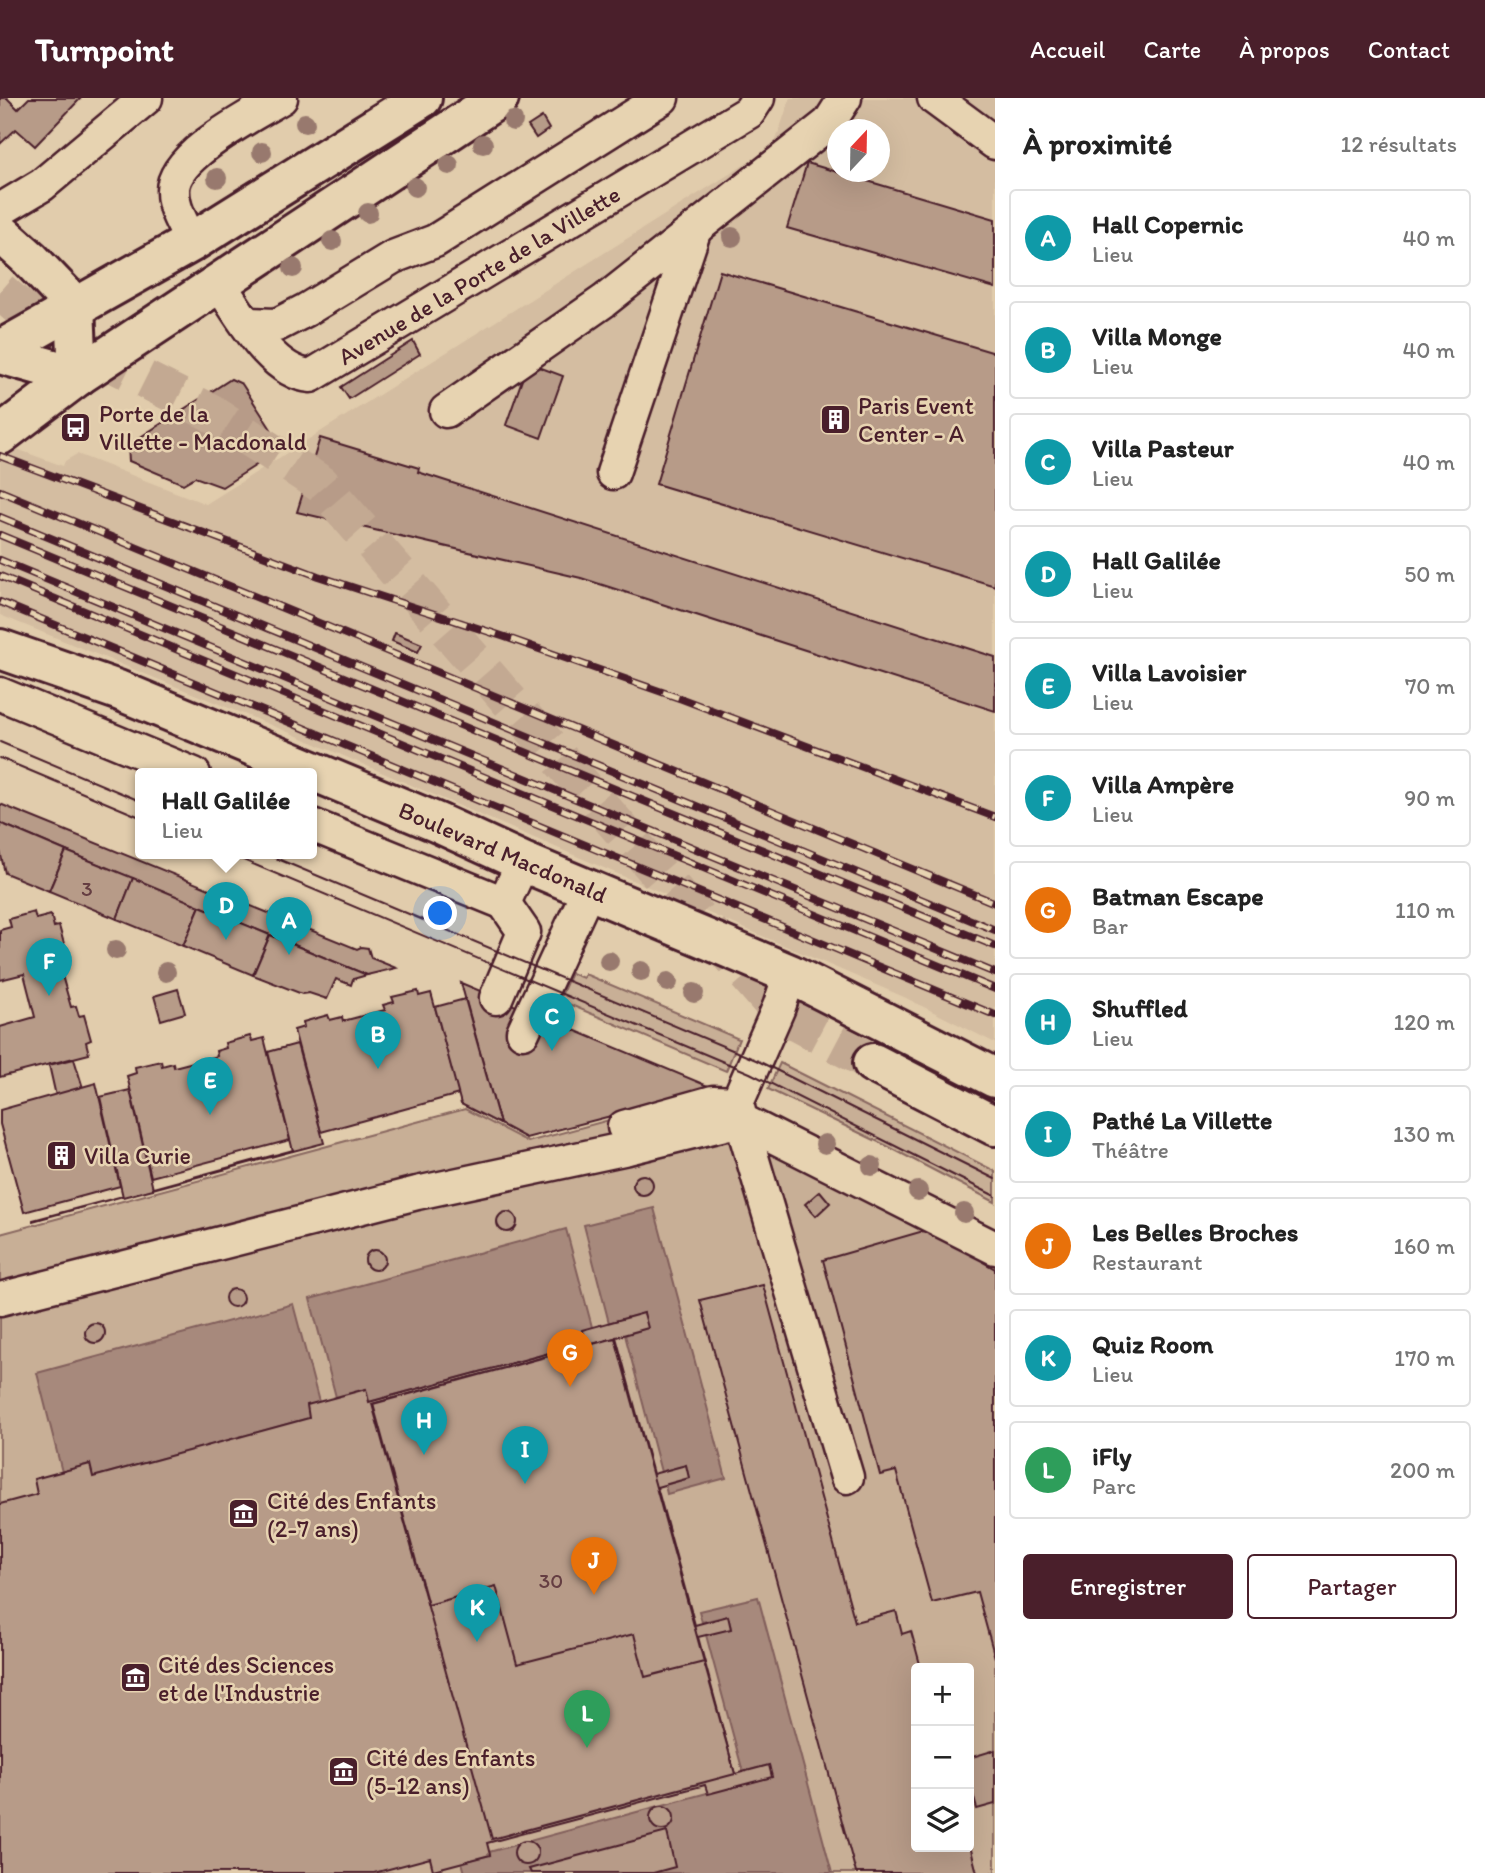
<!DOCTYPE html>
<html lang="fr">
<head>
<meta charset="utf-8">
<style>
	body { margin:0; font-family:Itim,sans-serif; background:#f6f6f6; color:#222 }
	.controls { position:absolute; right:21px; bottom:21px; display:grid; overflow:hidden; border-radius:7px; box-shadow:0 7px 28px #0002 }
	.controls button { width:63px; height:63px; display:grid; place-items:center; padding:0; border:0; border-bottom:2px solid #e0e0e0; background:#fff; color:#222; font:35px sans-serif }
	.compass { position:absolute; left:827px; top:21px; width:63px; height:63px; border-radius:50%; background:#fff; box-shadow:0 7px 28px #0002; rotate:22deg }
	.you { position:absolute; left:441px; top:816px; width:24px; height:24px; margin:-18px; border:5px solid #fff; border-radius:50%; background:#1a73e8; box-shadow:0 0 0 10px #1a73e833 }
	.badge { display:grid; place-items:center; width:46px; height:46px; border-radius:50%; background:#4a1f2b; color:#fff; font-size:23px; font-weight:700 }
	.pin { position:absolute; translate:-50% -58px; filter:drop-shadow(0 2px 4px #0008) }
	.pin::after { content:''; position:absolute; top:37px; width:24px; height:21px; background:inherit; clip-path:polygon(0 0,100% 0,50% 100%) }
	.popup { position:absolute; left:135px; top:670px; width:182px; height:91px; box-sizing:border-box; display:grid; place-content:center; border-radius:7px; background:#fff; filter:drop-shadow(0 2px 5px #0005); font-size:23px; white-space:nowrap; color:#767676 }
	.popup b { font-size:26px; color:#222 }
	.popup::after { content:''; position:absolute; left:50%; top:100%; margin-left:-14px; border:14px solid transparent; border-top-color:#fff }
	.list { margin:0; padding:0; list-style:none }
	h2 { display:flex; justify-content:space-between; align-items:center; height:91px; margin:0; padding:0 28px; font-size:30px }
	h2 small { font-size:23px; font-weight:400; color:#767676 }
	.list li { display:grid; grid-template-columns:46px 1fr auto; gap:21px; align-items:center; box-sizing:border-box; height:98px; margin:0 14px 14px; padding:0 14px; border:2px solid #e0e0e0; border-radius:7px }
	.list b { display:block; font-size:26px; white-space:nowrap }
	.list p { margin:0; font-size:23px; white-space:nowrap; color:#767676 }
	.list em { font-size:23px; font-style:normal; color:#767676 }
	.actions { display:flex; gap:14px; padding:21px 28px }
	.actions a { flex:1; padding:16px 0; border:2px solid #4a1f2b; border-radius:7px; text-align:center; font-size:24px; color:#4a1f2b }
	.actions .main { background:#4a1f2b; color:#fff }
	.icon { flex:none; width:38px; height:38px; fill:none; stroke:currentColor; stroke-width:2; stroke-linecap:round; stroke-linejoin:round }
	.map { position:relative; flex:none; width:995px; height:1775px; overflow:hidden }
	header { display:flex; align-items:center; gap:42px; box-sizing:border-box; height:98px; padding:0 35px; background:#4a1f2b; color:#fff }
	header strong { font-size:33px }
	nav { display:flex; gap:38px; margin-inline-start:auto; font-size:24px }
	main { display:flex }
	aside { flex:1; background:#fff }
	.map>svg:first-child { display:block }
	.built { fill:#d4bda1; fill-rule:evenodd }
	.green { fill:#c8af96; stroke:#896760; stroke-width:2; fill-rule:evenodd }
	.water { fill:#a7897b; stroke:#825f5b; stroke-width:2 }
	.building { fill:#b79b88; stroke:#4a1f2b; stroke-width:2 }
	.lines { fill:none; stroke-linecap:round; stroke-linejoin:round }
	.major-tunnel { stroke:#c3a992; stroke-width:38; stroke-dasharray:38 19; stroke-linecap:butt }
	.minor-casing { stroke:#4a1f2b; stroke-width:37 }
	.major-casing { stroke:#4a1f2b; stroke-width:44 }
	.minor { stroke:#e7d3b1; stroke-width:32 }
	.major { stroke:#e7d3b1; stroke-width:38 }
	.tram { stroke:#4a1f2b; stroke-width:2 }
	.rail-casing { stroke:#4a1f2b; stroke-width:8 }
	.rail { stroke:#e7d3b1; stroke-width:5; stroke-dasharray:16; stroke-linecap:butt }
	.tree { fill:#98796e }
	.labels { text-anchor:middle; dominant-baseline:central; stroke-width:5; stroke-linejoin:round; paint-order:stroke }
	.number-label { font-size:21px; fill:#653e42 }
	.street-label { font-size:24px; fill:#4a1f2b; stroke:#e7d3b1 }
	.poi-label { font-size:24px; fill:#4a1f2b; stroke:#e7d3b1; text-anchor:start }
</style>
</head>
<body>
<header>
<strong>Turnpoint</strong>
<nav><a>Accueil</a><a>Carte</a><a>À propos</a><a>Contact</a></nav>
</header>
<main>
<div class="map">
<svg width="995" height="1775" viewBox="0 0 995 1775">
	<rect width="100%" height="100%" fill="#e1ccac"/>
	<filter id="ink" filterUnits="userSpaceOnUse"><feTurbulence type="fractalNoise" baseFrequency=".0143" numOctaves="2"/><feDisplacementMap in="SourceGraphic" scale="14" xChannelSelector="R" yChannelSelector="G"/><feConvolveMatrix kernelMatrix="1 2 1 2 8 2 1 2 1" color-interpolation-filters="sRGB"/></filter>
	<g filter="url(#ink)">
		<path class="built" d="M790 0H995V945L904 899 288 634 0 517V345L63 368 65 363 77 356 206 406 774 48ZM838 32H880V74H838Z"/>
		<g class="green">
			<path d="M571 875 583 880 585 876 739 941 726 973 559 902Z"/>
			<path d="M780 965 995 1073V1104L889 1049 768 991Z"/>
			<path d="M716 993 995 1137V1775H0V1136L465 1011 528 1044ZM916 1570H969V1749H916Z"/>
		</g>
		<g class="water">
			<path d="M654 1110 726 1380 667 1396 665 1387 689 1380 686 1367 661 1374 625 1237 647 1230 644 1215 609 1225 584 1127Z"/>
			<path d="M566 1131 592 1229 586 1245 369 1304 365 1291 336 1299 310 1201Z"/>
			<path d="M293 1206 319 1304 309 1320 93 1379 89 1366 62 1374 37 1275Z"/>
			<path d="M758 1499 832 1775H465L462 1764 490 1757 489 1754 707 1695 772 1679 769 1667 743 1674 706 1537 731 1530 728 1518 702 1524 699 1513Z"/>
		</g>
		<g class="building">
			<path d="M0 0H7L18 11 29 0H81L35 48 16 31 0 46Z"/>
			<path d="M542 19 549 31 536 40 528 28Z"/>
			<path d="M807 65 995 121V190L787 130Z"/>
			<path d="M720 173 995 255V488L656 386Z"/>
			<path d="M413 243 420 256 349 301 341 289Z"/>
			<path d="M528 265 563 278 541 340 506 327Z"/>
			<path d="M231 281 242 286 283 350 222 389 195 379 183 386 129 363 128 347Z"/>
			<path d="M320 340 419 370 418 374 995 559V613L581 480 297 414Z"/>
			<path d="M395 535 422 546 418 554 392 543Z"/>
			<path d="M0 706 357 851 361 849 368 850 371 860 396 870 367 877 66 753 0 725Z"/>
			<path d="M0 725 66 753 49 793 5 775 0 753Z"/>
			<path d="M66 753 133 780 117 821 49 793Z"/>
			<path d="M133 780 200 808 183 848 117 821Z"/>
			<path d="M200 808 270 837 253 877 183 848Z"/>
			<path d="M34 814 36 821 51 817 54 829 59 828 66 853 61 854 64 865 59 867 71 909 76 908 79 918 84 917 91 942 86 944 89 956 0 979V929L35 919 24 876 0 882V832L11 829 9 821Z"/>
			<path d="M270 837 367 877 353 881 351 887 336 881 327 901 309 895 302 896 253 877Z"/>
			<path d="M461 885 715 991 526 1040 500 1026Z"/>
			<path d="M178 891 185 915 161 922 154 898Z"/>
			<path d="M418 893 419 898 431 895 459 996 321 1034 294 932 304 929 303 924 328 917 330 922 342 919 343 923 385 912 383 907 394 904 392 899Z"/>
			<path d="M465 901 500 1026 461 1006 435 909Z"/>
			<path d="M250 938 252 943 264 940 290 1042 151 1079 127 978 136 975 135 969 161 963 162 968 173 965 174 969 217 958 216 953 226 950 225 945Z"/>
			<path d="M297 946 324 1045 293 1053 268 954Z"/>
			<path d="M74 961 83 990 56 998 49 967Z"/>
			<path d="M96 985 120 1088 24 1114 0 1026V1012Z"/>
			<path d="M130 992 153 1091 123 1099 100 999Z"/>
			<path d="M293 1052V1053L153 1091V1090Z"/>
			<circle cx="643" cy="1087" r="10"/>
			<path d="M820 1093 830 1105 816 1118 805 1106Z"/>
			<path d="M123 1098 33 1123V1122Z"/>
			<circle cx="507" cy="1124" r="10"/>
			<path d="M944 1127 976 1145 983 1164 995 1171V1560L977 1494 932 1505 896 1373 880 1377 823 1162Z"/>
			<circle cx="375" cy="1162" r="10"/>
			<path d="M763 1187 855 1524 896 1513 902 1536 911 1533 921 1570H916V1749H969V1744L977 1775H856L700 1202Z"/>
			<circle cx="234" cy="1200" r="9"/>
			<path d="M644 1215 648 1230 616 1239 653 1376 686 1367 689 1380 657 1389 695 1527 728 1518 731 1531 698 1539 735 1676 769 1667 772 1679 708 1696 705 1687 487 1745 490 1757 433 1772 430 1760 374 1775H0V1406L37 1396 34 1381 90 1366 93 1379 309 1320 307 1307 366 1291 369 1304 586 1245 582 1232Z"/>
			<circle cx="95" cy="1235" r="10"/>
			<path d="M614 1240 735 1676 492 1741 372 1306Z"/>
			<path d="M615 1240 704 1564 645 1579 634 1536 517 1566 496 1488 428 1507 373 1306Z"/>
			<path d="M995 1652V1706L977 1711 969 1682V1660Z"/>
			<circle cx="662" cy="1720" r="12"/>
			<path d="M667 1734 675 1769 653 1775H531L529 1771Z"/>
			<circle cx="526" cy="1755" r="12"/>
		</g>
		<g class="lines">
			<path class="major-tunnel" d="M0 193 44 231 210 314 321 386 782 917 873 965"/>
			<defs>
				<g id="minor">
					<path d="M934 0 995 45"/>
					<path d="M0 112 42 87 146 0"/>
					<path d="M192 144C184 128 173 112 173 93 172 57 253 17 281 0"/>
					<path d="M218 184C240 215 270 275 311 278L749 14 758 0"/>
					<path d="M248 226 277 227 306 212 393 159 435 143 662 0"/>
					<path d="M446 313 604 203 829 25 845 0"/>
					<path d="M613 375 695 131"/>
					<path d="M0 596 194 676"/>
					<path d="M312 727 504 805 523 764"/>
					<path d="M790 876 779 909 737 1005 741 1022 995 1150"/>
					<path d="M496 900 524 834 504 805"/>
					<path d="M523 934 589 791"/>
					<path d="M624 1029 713 1004 737 1005"/>
					<path d="M0 1201 417 1095 628 1050 741 1022 847 1379"/>
				</g>
				<g id="major">
					<path d="M0 134 30 161 75 208 78 278"/>
					<path d="M0 252 192 144 422 0"/>
					<path d="M0 256 78 278"/>
					<path d="M0 337 78 278 499 0"/>
					<path d="M0 551 118 592 438 725 523 764 790 876 995 980"/>
					<path d="M873 965 995 1028"/>
				</g>
			</defs>
			<use href="#minor" class="minor-casing"/>
			<use href="#major" class="major-casing"/>
			<use href="#minor" class="minor"/>
			<use href="#major" class="major"/>
			<g class="tram">
				<path d="M0 644 140 703"/>
				<path d="M0 660 140 719"/>
				<path d="M229 756 750 975 995 1098"/>
				<path d="M266 756 756 962 995 1081"/>
			</g>
			<defs>
				<g id="rail">
					<path d="M0 358 318 478 505 539 682 601 995 719"/>
					<path d="M0 393 995 805"/>
					<path d="M0 419 995 832"/>
					<path d="M0 437 995 848"/>
					<path d="M0 462 995 875"/>
					<path d="M0 478 995 891"/>
					<path d="M0 504 995 917"/>
				</g>
			</defs>
			<use href="#rail" class="rail-casing"/>
			<use href="#rail" class="rail"/>
		</g>
		<g class="tree">
			<circle cx="513" cy="23" r="10"/>
			<circle cx="305" cy="25" r="10"/>
			<circle cx="483" cy="46" r="10"/>
			<circle cx="262" cy="54" r="10"/>
			<circle cx="449" cy="67" r="10"/>
			<circle cx="217" cy="80" r="10"/>
			<circle cx="415" cy="89" r="10"/>
			<circle cx="368" cy="115" r="10"/>
			<circle cx="732" cy="139" r="10"/>
			<circle cx="332" cy="143" r="10"/>
			<circle cx="293" cy="170" r="10"/>
			<circle cx="116" cy="852" r="10"/>
			<circle cx="609" cy="863" r="10"/>
			<circle cx="641" cy="873" r="10"/>
			<circle cx="166" cy="874" r="10"/>
			<circle cx="668" cy="884" r="10"/>
			<circle cx="694" cy="895" r="10"/>
			<circle cx="825" cy="1046" r="10"/>
			<circle cx="872" cy="1068" r="10"/>
			<circle cx="918" cy="1093" r="10"/>
			<circle cx="964" cy="1115" r="10"/>
		</g>
	</g>
	<defs>
		<symbol id="building-square" viewBox="-11 -11 22 22"><rect x="-9" y="-9" width="18" height="18" rx="4" fill="#4a1f2b" stroke="#e7d3b1"/><path d="M-4-6H4V6H1V3H-1V6H-4ZM-2.5-4.3h1.7v1.8h-1.7ZM.8-4.3h1.7v1.8H.8ZM-2.5-1h1.7V.8h-1.7ZM.8-1h1.7V.8H.8Z" fill="#fff"/></symbol>
		<symbol id="bus-square" viewBox="-11 -11 22 22"><rect x="-9" y="-9" width="18" height="18" rx="4" fill="#4a1f2b" stroke="#e7d3b1"/><path d="M-5-6H5V4H4V6H2V4H-2V6H-4V4H-5ZM-3.5-4V0h7V-4ZM-3.5 1.2v1.5H-2V1.2ZM2 1.2v1.5H3.5V1.2Z" fill="#fff"/></symbol>
		<symbol id="museum-square" viewBox="-11 -11 22 22"><rect x="-9" y="-9" width="18" height="18" rx="4" fill="#4a1f2b" stroke="#e7d3b1"/><path d="M0-6L6-3V-2H-6V-3ZM-5-1h2V3h-2ZM-1-1h2V3h-2ZM3-1h2V3H3ZM-6 4H6V6H-6Z" fill="#fff"/></symbol>
	</defs>
	<g fill-rule="evenodd">
		<use href="#building-square" x="818" y="304" width="35" height="35"/>
		<use href="#bus-square" x="58" y="312" width="35" height="35"/>
		<use href="#building-square" x="44" y="1040" width="35" height="35"/>
		<use href="#museum-square" x="226" y="1398" width="35" height="35"/>
		<use href="#museum-square" x="118" y="1562" width="35" height="35"/>
		<use href="#museum-square" x="326" y="1656" width="35" height="35"/>
	</g>
	<g class="labels">
		<g class="number-label">
			<text x="87" y="790">3</text>
			<text x="551" y="1482">30</text>
		</g>
		<g class="street-label">
			<text transform="translate(479 177) rotate(-31)">Avenue de la Porte de la Villette</text>
			<text transform="translate(503 754) rotate(23)">Boulevard Macdonald</text>
		</g>
		<g class="poi-label">
			<text x="858" y="307">Paris Event<tspan x="858" dy="28">Center - A</tspan></text>
			<text x="99" y="315">Porte de la<tspan x="99" dy="28">Villette - Macdonald</tspan></text>
			<text x="84" y="1057">Villa Curie</text>
			<text x="267" y="1402">Cité des Enfants<tspan x="267" dy="28">(2-7 ans)</tspan></text>
			<text x="158" y="1566">Cité des Sciences<tspan x="158" dy="28">et de l'Industrie</tspan></text>
			<text x="366" y="1659">Cité des Enfants<tspan x="366" dy="28">(5-12 ans)</tspan></text>
		</g>
	</g>
</svg>
<div class="controls">
<button>+</button>
<button>−</button>
<button><svg class="icon" aria-label="layers" viewBox="0 0 24 24"><path d="M12 4l9 5-9 5-9-5zM3 14l9 5 9-5"/></svg></button>
</div>
<svg class="compass" viewBox="-18 -18 36 36"><path d="M0-13l5 13h-10z" fill="#e53935"/><path d="M0 13l5-13h-10z" fill="#767676"/></svg>
<div class="you"></div>
<div class="pin badge" style="left:289px;top:857px;background:#0f9aa8">A</div>
<div class="pin badge" style="left:378px;top:971px;background:#0f9aa8">B</div>
<div class="pin badge" style="left:552px;top:953px;background:#0f9aa8">C</div>
<div class="pin badge" style="left:226px;top:842px;background:#0f9aa8">D</div>
<div class="popup"><b>Hall Galilée</b>Lieu</div>
<div class="pin badge" style="left:210px;top:1017px;background:#0f9aa8">E</div>
<div class="pin badge" style="left:49px;top:898px;background:#0f9aa8">F</div>
<div class="pin badge" style="left:570px;top:1289px;background:#e8710a">G</div>
<div class="pin badge" style="left:424px;top:1357px;background:#0f9aa8">H</div>
<div class="pin badge" style="left:525px;top:1386px;background:#0f9aa8">I</div>
<div class="pin badge" style="left:594px;top:1497px;background:#e8710a">J</div>
<div class="pin badge" style="left:477px;top:1544px;background:#0f9aa8">K</div>
<div class="pin badge" style="left:587px;top:1650px;background:#2e9e5b">L</div>
</div>
<aside>
<h2>À proximité<small>12 résultats</small></h2>
<ul class="list">
<li><span class="badge" style="background:#0f9aa8">A</span><div><b>Hall Copernic</b><p>Lieu</p></div><em>40 m</em></li>
<li><span class="badge" style="background:#0f9aa8">B</span><div><b>Villa Monge</b><p>Lieu</p></div><em>40 m</em></li>
<li><span class="badge" style="background:#0f9aa8">C</span><div><b>Villa Pasteur</b><p>Lieu</p></div><em>40 m</em></li>
<li><span class="badge" style="background:#0f9aa8">D</span><div><b>Hall Galilée</b><p>Lieu</p></div><em>50 m</em></li>
<li><span class="badge" style="background:#0f9aa8">E</span><div><b>Villa Lavoisier</b><p>Lieu</p></div><em>70 m</em></li>
<li><span class="badge" style="background:#0f9aa8">F</span><div><b>Villa Ampère</b><p>Lieu</p></div><em>90 m</em></li>
<li><span class="badge" style="background:#e8710a">G</span><div><b>Batman Escape</b><p>Bar</p></div><em>110 m</em></li>
<li><span class="badge" style="background:#0f9aa8">H</span><div><b>Shuffled</b><p>Lieu</p></div><em>120 m</em></li>
<li><span class="badge" style="background:#0f9aa8">I</span><div><b>Pathé La Villette</b><p>Théâtre</p></div><em>130 m</em></li>
<li><span class="badge" style="background:#e8710a">J</span><div><b>Les Belles Broches</b><p>Restaurant</p></div><em>160 m</em></li>
<li><span class="badge" style="background:#0f9aa8">K</span><div><b>Quiz Room</b><p>Lieu</p></div><em>170 m</em></li>
<li><span class="badge" style="background:#2e9e5b">L</span><div><b>iFly</b><p>Parc</p></div><em>200 m</em></li>
</ul>
<div class="actions"><a class="main">Enregistrer</a><a>Partager</a></div>
</aside>
</main>
</body>
</html>
